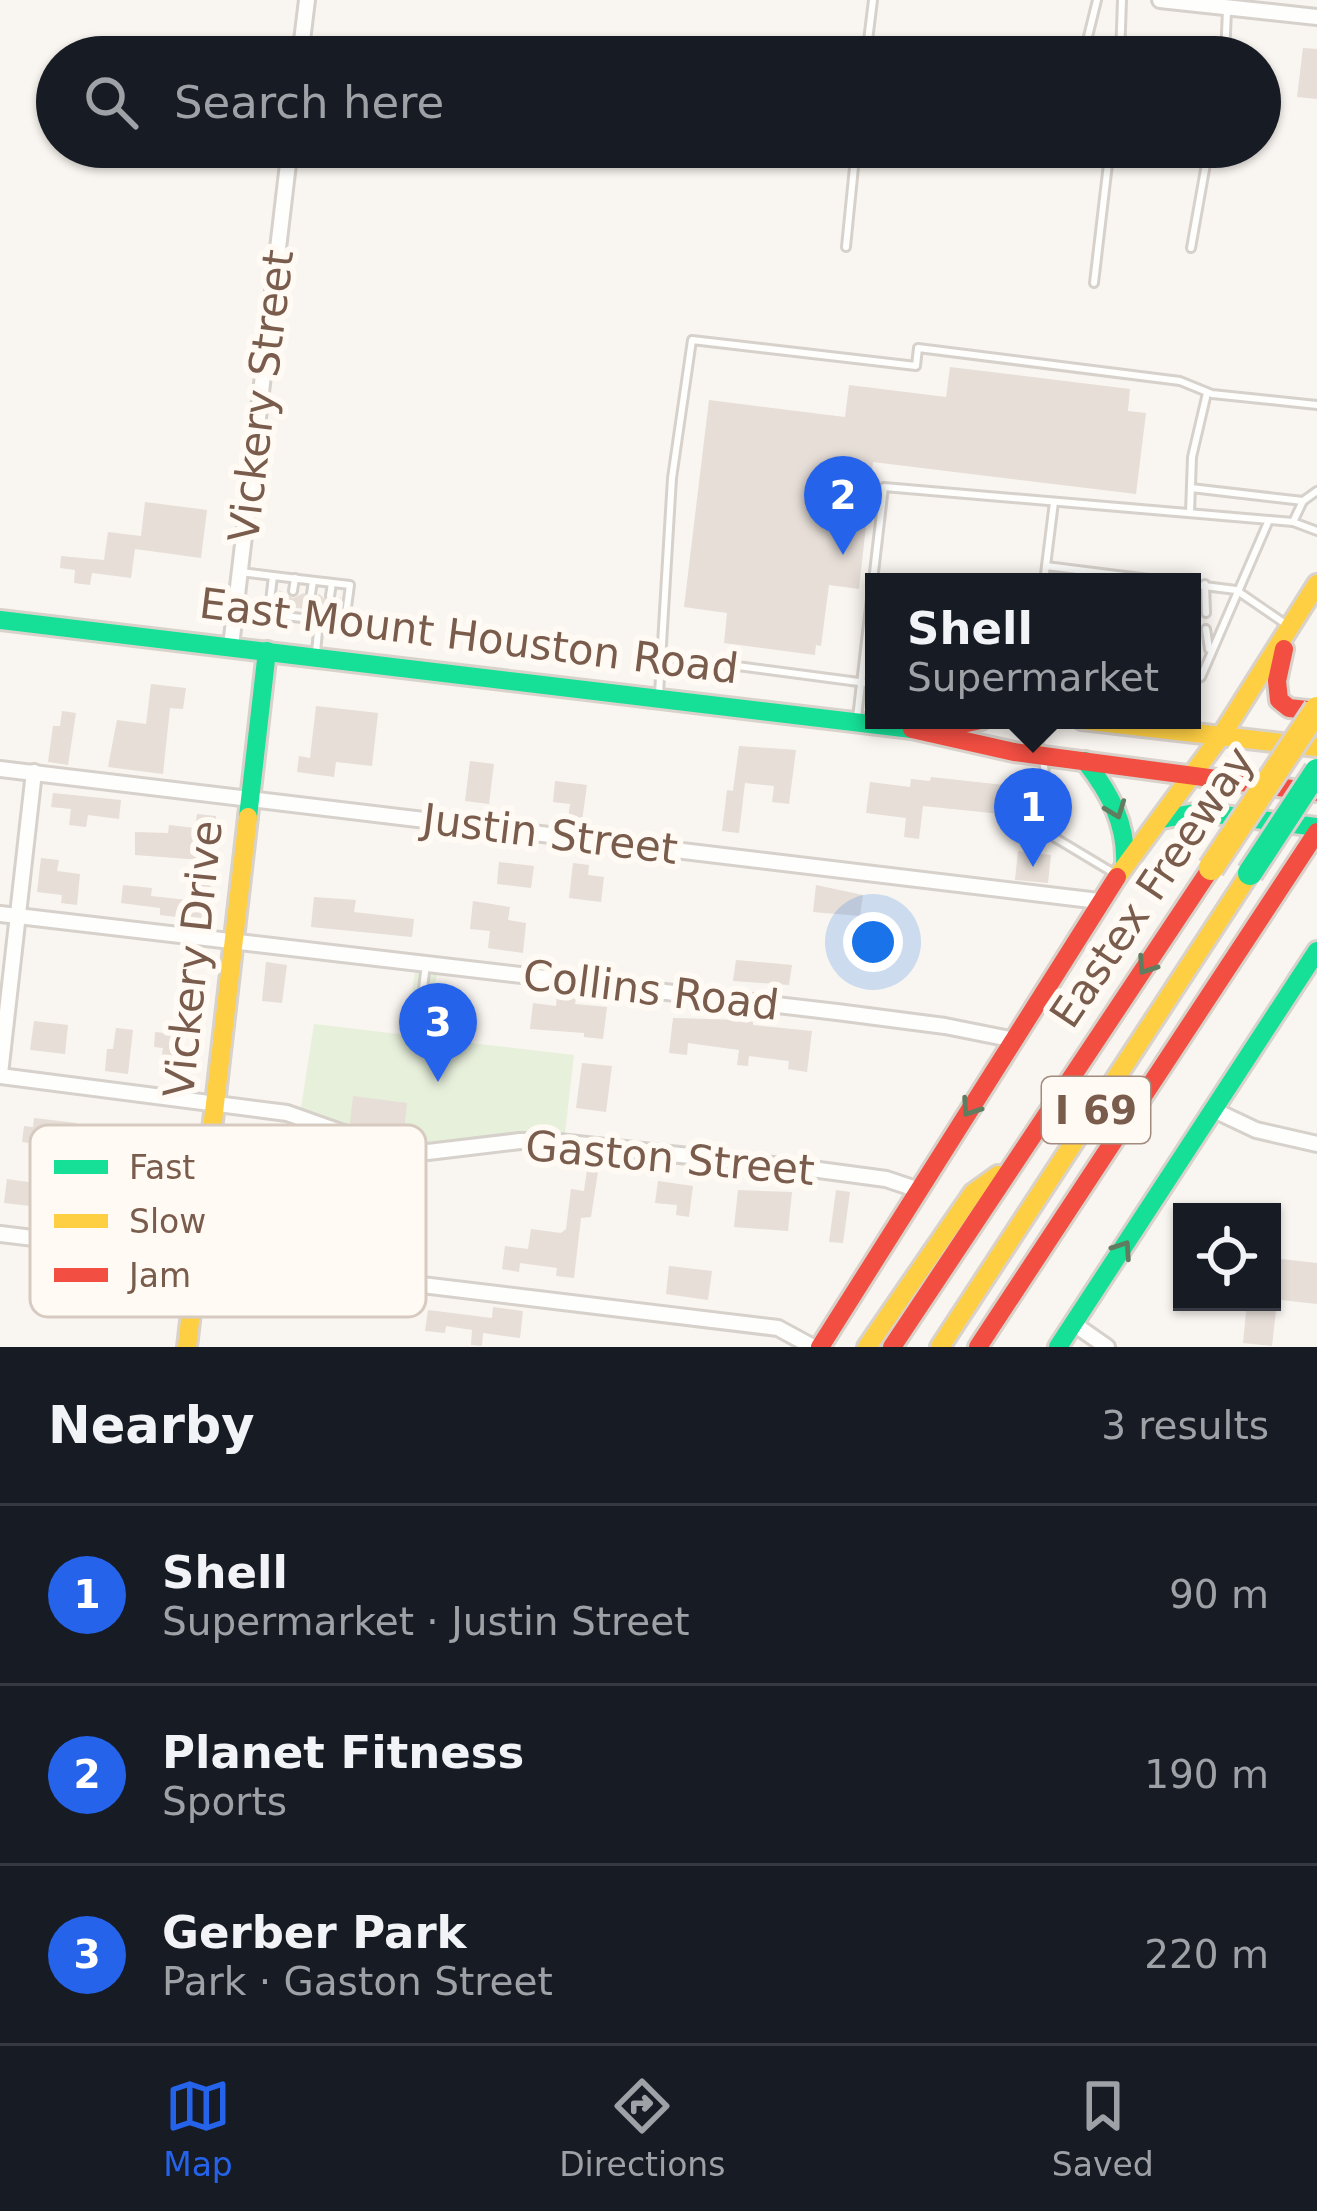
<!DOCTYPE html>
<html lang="en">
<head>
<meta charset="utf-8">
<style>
	body { margin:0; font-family:"DejaVu Sans",sans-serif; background:#20242c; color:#f1f3f6 }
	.controls { position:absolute; right:36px; bottom:36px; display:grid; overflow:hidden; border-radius:0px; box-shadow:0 3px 9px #0004 }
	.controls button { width:108px; height:108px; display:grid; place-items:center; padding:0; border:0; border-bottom:3px solid #363941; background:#171b24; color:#f1f3f6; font:60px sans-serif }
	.you { position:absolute; left:873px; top:942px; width:42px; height:42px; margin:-30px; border:9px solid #fff; border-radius:50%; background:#1a73e8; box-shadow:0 0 0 18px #1a73e833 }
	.badge { display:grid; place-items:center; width:78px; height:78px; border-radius:50%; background:#2563eb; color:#fff; font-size:39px; font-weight:700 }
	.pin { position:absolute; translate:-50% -99px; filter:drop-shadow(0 3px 6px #0008) }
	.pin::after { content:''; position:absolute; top:63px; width:42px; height:36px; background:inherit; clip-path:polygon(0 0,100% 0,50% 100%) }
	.popup { position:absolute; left:865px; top:573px; width:336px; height:156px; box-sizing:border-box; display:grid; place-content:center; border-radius:0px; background:#171b24; filter:drop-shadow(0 3px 9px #0005); font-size:39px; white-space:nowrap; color:#9ea1a6 }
	.popup b { font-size:45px; color:#f1f3f6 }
	.popup::after { content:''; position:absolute; left:50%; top:100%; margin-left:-24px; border:24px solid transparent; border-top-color:#171b24 }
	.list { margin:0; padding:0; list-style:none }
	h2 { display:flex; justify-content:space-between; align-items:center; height:156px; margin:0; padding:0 48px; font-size:51px }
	h2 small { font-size:39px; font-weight:400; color:#9ea1a6 }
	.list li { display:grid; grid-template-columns:78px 1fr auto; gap:36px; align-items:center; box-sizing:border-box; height:180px; padding:0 48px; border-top:3px solid #363941 }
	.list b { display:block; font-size:45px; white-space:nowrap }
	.list p { margin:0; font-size:39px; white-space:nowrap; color:#9ea1a6 }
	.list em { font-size:39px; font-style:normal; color:#9ea1a6 }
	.icon { flex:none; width:66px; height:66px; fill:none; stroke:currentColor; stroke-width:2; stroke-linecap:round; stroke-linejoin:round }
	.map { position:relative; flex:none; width:1317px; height:1347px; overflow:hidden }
	.search { position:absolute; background:#171b24; box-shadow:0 3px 9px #0004; left:36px; right:36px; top:36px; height:132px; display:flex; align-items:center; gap:30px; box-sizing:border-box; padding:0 42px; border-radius:66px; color:#9ea1a6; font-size:45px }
	.sheet { height:696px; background:#171b24 }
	nav { display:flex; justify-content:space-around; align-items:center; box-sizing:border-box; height:168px; border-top:3px solid #363941; background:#171b24; font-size:33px; color:#9ea1a6 }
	nav a { display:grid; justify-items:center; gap:6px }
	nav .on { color:#2563eb }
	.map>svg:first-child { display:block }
	.green { fill:#e7f0db }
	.building { fill:#e6ded7 }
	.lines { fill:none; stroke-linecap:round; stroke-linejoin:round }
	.lane-casing { stroke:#d7d1cb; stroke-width:12 }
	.street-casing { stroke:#d7d1cb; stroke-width:20 }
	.fast-casing { stroke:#d9d2cb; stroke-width:24 }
	.slow-casing { stroke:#d9d2cb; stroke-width:24 }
	.jam-casing { stroke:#d9d2cb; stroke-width:24 }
	.lane { stroke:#fefefd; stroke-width:6 }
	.street { stroke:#fefefd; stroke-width:14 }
	.fast { stroke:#16e098; stroke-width:18 }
	.slow { stroke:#ffcf43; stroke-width:18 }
	.jam { stroke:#f24e42; stroke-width:18 }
	.fast-bridge-casing { stroke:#dad1cc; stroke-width:30; stroke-linecap:butt }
	.slow-bridge-casing { stroke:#dad1cc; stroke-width:30; stroke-linecap:butt }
	.fast-bridge { stroke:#16e098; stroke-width:24 }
	.slow-bridge { stroke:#ffcf43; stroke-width:24 }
	.oneway { stroke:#617d60 }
	.labels { text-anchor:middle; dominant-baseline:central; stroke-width:12; stroke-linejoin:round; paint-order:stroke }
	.shield { fill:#fffaf3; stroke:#a28b7f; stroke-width:3 }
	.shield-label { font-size:39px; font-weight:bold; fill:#7a5c4d }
	.street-label { font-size:42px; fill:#7a5c4d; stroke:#fffaf3 }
	.key { fill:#fffaf3; stroke:#d7cbc1; stroke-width:3 }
	.key-label { font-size:33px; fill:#7a5c4d }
</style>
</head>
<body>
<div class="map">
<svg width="1317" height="1347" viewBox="0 0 1317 1347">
	<rect width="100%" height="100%" fill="#f9f5f0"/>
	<path class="green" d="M415 971 437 973 427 1038 574 1055 565 1133C520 1131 479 1142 435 1144 386 1145 344 1129 301 1108L314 1024 406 1035Z"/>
	<g class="building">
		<path d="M1303 48 1317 49V99L1297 97Z"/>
		<path d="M950 367 1130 389 1128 411 1146 413 1136 494 873 462 859 589 829 585 821 646 816 645 815 655 724 643 727 613 684 607 709 400 845 417 849 385 946 397Z"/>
		<path d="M145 502 207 510 201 558 135 549 131 578 92 573 90 585 74 583 75 570 60 568 61 556 104 560 108 532 141 536Z"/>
		<path d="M279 590 293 598 304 593 311 601 319 594 330 603 341 597 339 613 280 606Z"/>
		<path d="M151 684 186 688 183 709 170 708 163 774 108 767 117 720 146 724Z"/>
		<path d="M316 706 378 713 372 766 336 762 334 777 297 772 299 756 310 758Z"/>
		<path d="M62 711 76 713 68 765 48 762 53 726H60Z"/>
		<path d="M739 746 796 750 789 804 772 802 774 786 745 783 739 833 722 831 727 790 733 791Z"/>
		<path d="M470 761 494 764 489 804 465 801Z"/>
		<path d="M931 777 1023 787V792L1040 794 1046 802 1055 795 1067 797 1064 819 1054 818 1047 810 1039 817 1020 816 923 806 919 839 904 837 906 818 866 813 870 782 910 787 911 779 930 781Z"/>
		<path d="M555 781 587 785 582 821 568 820 570 804 553 802Z"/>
		<path d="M53 793 121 800 119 819 88 815 86 827 69 825 71 809 51 807Z"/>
		<path d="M197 814 216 816 212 849 203 848 202 860 135 855V832L168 833 169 825 195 828Z"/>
		<path d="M1018 851 1051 855 1048 883 1015 880Z"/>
		<path d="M41 858 59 860 57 871 80 874 77 905 61 903 62 895 37 892Z"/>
		<path d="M499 862 534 866 531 888 497 884Z"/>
		<path d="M573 863 589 865 588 875 604 877 601 902 569 898Z"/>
		<path d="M194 882 211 884 209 905H203L201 920 160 915V908L121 903 123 885 152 888 151 896 187 900 193 898Z"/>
		<path d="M816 885 863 895 860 916 813 912Z"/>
		<path d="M314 897 356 900 354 912 414 919 412 937 311 927Z"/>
		<path d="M473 901 510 907 508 920 526 923 523 953 488 948 490 931 470 929Z"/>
		<path d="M736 960 792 965 789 985 733 981Z"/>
		<path d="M266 962 287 965 282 1003 262 1001Z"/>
		<path d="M557 995 576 998 575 1004 607 1007 603 1039 584 1037V1033L530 1029 533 1003 556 1006Z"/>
		<path d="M673 1018 742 1020 753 1022V1025L812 1031 807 1072 788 1069 789 1061 749 1056 748 1066 737 1065 739 1050 688 1043 687 1055 669 1053Z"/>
		<path d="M34 1021 68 1025 65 1054 30 1050Z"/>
		<path d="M116 1028 133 1030 128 1074 105 1071 107 1049H113Z"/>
		<path d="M155 1032 181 1035 177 1072 160 1070 163 1048 154 1047Z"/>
		<path d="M582 1063 612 1066 606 1112 576 1108Z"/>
		<path d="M353 1096 407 1103 404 1132 350 1123Z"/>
		<path d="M34 1118 77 1123 74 1145 50 1142 49 1154 36 1153 37 1144 22 1142 24 1126 33 1127Z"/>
		<path d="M249 1138 293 1144 287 1187 244 1182Z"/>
		<path d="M588 1163 599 1165 591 1217 581 1218 574 1278 556 1276 557 1268 520 1263 519 1272 502 1269 505 1246 528 1249 531 1229 561 1233 566 1229 571 1189 584 1191Z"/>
		<path d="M37 1169 51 1171 49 1183 87 1188 85 1198 141 1207 139 1231 122 1228 123 1222 92 1218V1213L4 1203 7 1179 35 1183Z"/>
		<path d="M658 1181 693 1186 689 1217 676 1215 677 1205 655 1203Z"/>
		<path d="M738 1190 792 1192 788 1231 734 1227Z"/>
		<path d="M836 1190 850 1192 843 1243 829 1242Z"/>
		<path d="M304 1205 322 1207 317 1250 299 1248Z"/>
		<path d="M1272 1258 1317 1263V1304L1272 1299Z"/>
		<path d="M669 1266 712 1271 708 1300 666 1294Z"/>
		<path d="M229 1286 302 1292 299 1317 247 1308V1313L226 1310Z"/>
		<path d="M1247 1302H1277L1272 1346 1243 1343Z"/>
		<path d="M493 1307 523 1311 520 1338 483 1333 482 1346 471 1345 472 1330 446 1326 445 1333 425 1331 428 1310 492 1318Z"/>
	</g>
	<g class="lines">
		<defs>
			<g id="lane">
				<path d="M866 57 873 0"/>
				<path d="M1083 57 1097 0"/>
				<path d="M1120 57 1122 0"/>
				<path d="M1225 57 1227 10"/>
				<path d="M846 247 856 147"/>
				<path d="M1191 248 1209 147"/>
				<path d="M1094 283 1110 147"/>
				<path d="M1191 488 1303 501"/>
				<path d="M1190 513 1192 457 1207 393"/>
				<path d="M1293 522 1303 501 1317 491"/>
				<path d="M1046 566 1236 590 1287 625"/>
				<path d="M241 572 273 576"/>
				<path d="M1044 582 1054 502"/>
				<path d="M1205 584 1206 613"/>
				<path d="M293 591 295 578"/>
				<path d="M311 594 313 581"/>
				<path d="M330 596 332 583"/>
				<path d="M1206 629 1209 649"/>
				<path d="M316 653 319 620 276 615 270 601 273 576 350 585 345 622 319 620"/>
				<path d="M661 656 874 684"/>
				<path d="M1192 682 1201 677 1269 520"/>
				<path d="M659 694 672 478 692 340 916 366 918 348 1180 381 1212 394 1317 405"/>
				<path d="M857 718 884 487 1293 522 1317 531"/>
				<path d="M1043 759 1048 795"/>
				<path d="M1046 817 1047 833 1112 872"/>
				<path d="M417 1038 426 964"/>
			</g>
			<g id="street">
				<path d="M1160 0 1317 17"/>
				<path d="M300 57 307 0"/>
				<path d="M231 646 290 147"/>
				<path d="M0 769 1099 901"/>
				<path d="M0 914 837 1012 945 1026 1015 1040"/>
				<path d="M0 1074 34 772"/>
				<path d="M0 1076 287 1113 380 1146 428 1152 520 1141H550L819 1170 886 1179 916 1189"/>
				<path d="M1216 1111 1256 1130 1317 1144"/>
				<path d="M0 1234 778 1328 813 1347"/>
				<path d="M1074 1324 1107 1347"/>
			</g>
			<g id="fast">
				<path d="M0 620 912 729"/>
				<path d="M1085 761C1110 793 1127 824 1125 865"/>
				<path d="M248 817 267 651"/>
				<path d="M1162 819 1200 812 1317 827"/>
				<path d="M1058 1347 1317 951"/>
			</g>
			<g id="slow">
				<path d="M1082 720 1317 747"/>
				<path d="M1032 754 1035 720"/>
				<path d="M1117 877 1223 733 1317 584"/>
				<path d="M187 1347 248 817"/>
				<path d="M867 1347 973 1193 998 1175"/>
				<path d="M940 1347 1250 873"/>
			</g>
			<g id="jam">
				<path d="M1284 649 1277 681 1279 700 1289 708 1317 711"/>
				<path d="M912 729 1014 752 1315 792"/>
				<path d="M934 730 981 720"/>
				<path d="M820 1347 1117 877"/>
				<path d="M892 1347 1211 868"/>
				<path d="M978 1347 1317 832"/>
			</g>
		</defs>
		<use href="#lane" class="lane-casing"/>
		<use href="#street" class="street-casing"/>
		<use href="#fast" class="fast-casing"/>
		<use href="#slow" class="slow-casing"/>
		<use href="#jam" class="jam-casing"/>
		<use href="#lane" class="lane"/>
		<use href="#street" class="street"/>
		<use href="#fast" class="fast"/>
		<use href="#slow" class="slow"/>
		<use href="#jam" class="jam"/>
		<defs>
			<path id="fast-bridge" d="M1250 873 1317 771"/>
			<path id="slow-bridge" d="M1211 868 1317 709"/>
		</defs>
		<use href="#fast-bridge" class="fast-bridge-casing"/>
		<use href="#slow-bridge" class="slow-bridge-casing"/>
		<use href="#fast-bridge" class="fast-bridge"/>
		<use href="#slow-bridge" class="slow-bridge"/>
	</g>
	<defs><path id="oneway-chevron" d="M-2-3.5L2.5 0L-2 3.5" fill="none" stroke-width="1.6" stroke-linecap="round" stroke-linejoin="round" transform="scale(3)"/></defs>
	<g class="oneway">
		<use href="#oneway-chevron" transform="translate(1116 810) rotate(69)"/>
		<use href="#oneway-chevron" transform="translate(1146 966) rotate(124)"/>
		<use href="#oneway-chevron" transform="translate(970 1108) rotate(124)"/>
		<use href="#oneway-chevron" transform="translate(1123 1249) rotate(-56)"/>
	</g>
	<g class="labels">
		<rect class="shield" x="1042" y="1077" width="108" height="66" rx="9"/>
		<g class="shield-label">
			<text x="1096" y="1110">I 69</text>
		</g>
		<g class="street-label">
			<text transform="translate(261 396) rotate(-83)">Vickery Street</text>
			<text transform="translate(469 636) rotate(7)">East Mount Houston Road</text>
			<text transform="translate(550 834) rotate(7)">Justin Street</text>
			<text transform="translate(1152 887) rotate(-56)">Eastex Freeway</text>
			<text transform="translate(193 959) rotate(-84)">Vickery Drive</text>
			<text transform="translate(651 990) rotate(7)">Collins Road</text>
			<text transform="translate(670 1158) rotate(5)">Gaston Street</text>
		</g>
	</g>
	<rect x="30" y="1125" width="396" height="192" rx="18" class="key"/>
	<rect x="54" y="1160" width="54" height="14" fill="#16e098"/>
	<rect x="54" y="1214" width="54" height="14" fill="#ffcf43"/>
	<rect x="54" y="1268" width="54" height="14" fill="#f24e42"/>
	<g class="key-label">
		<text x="129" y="1179">Fast</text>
		<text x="129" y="1233">Slow</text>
		<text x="129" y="1287">Jam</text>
	</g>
</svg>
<div class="controls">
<button><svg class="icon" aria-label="locate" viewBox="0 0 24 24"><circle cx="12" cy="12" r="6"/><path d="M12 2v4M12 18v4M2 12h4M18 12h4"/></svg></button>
</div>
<div class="you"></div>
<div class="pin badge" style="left:1033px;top:867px">1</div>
<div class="popup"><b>Shell</b>Supermarket</div>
<div class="pin badge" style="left:843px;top:555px">2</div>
<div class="pin badge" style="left:438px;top:1082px">3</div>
<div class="search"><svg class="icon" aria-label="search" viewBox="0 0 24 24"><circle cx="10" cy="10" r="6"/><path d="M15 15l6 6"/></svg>Search here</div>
</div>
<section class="sheet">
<h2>Nearby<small>3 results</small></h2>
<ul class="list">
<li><span class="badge">1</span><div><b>Shell</b><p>Supermarket · Justin Street</p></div><em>90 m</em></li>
<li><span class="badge">2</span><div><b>Planet Fitness</b><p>Sports</p></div><em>190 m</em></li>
<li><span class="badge">3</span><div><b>Gerber Park</b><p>Park · Gaston Street</p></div><em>220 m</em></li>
</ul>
</section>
<nav>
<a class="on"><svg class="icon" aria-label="map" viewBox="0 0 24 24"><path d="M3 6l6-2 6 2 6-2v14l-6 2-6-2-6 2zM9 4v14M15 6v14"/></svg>Map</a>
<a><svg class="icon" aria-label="directions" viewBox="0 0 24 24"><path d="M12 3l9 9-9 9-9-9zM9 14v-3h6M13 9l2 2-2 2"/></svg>Directions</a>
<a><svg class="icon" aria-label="saved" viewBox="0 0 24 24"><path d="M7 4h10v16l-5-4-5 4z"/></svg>Saved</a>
</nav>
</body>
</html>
